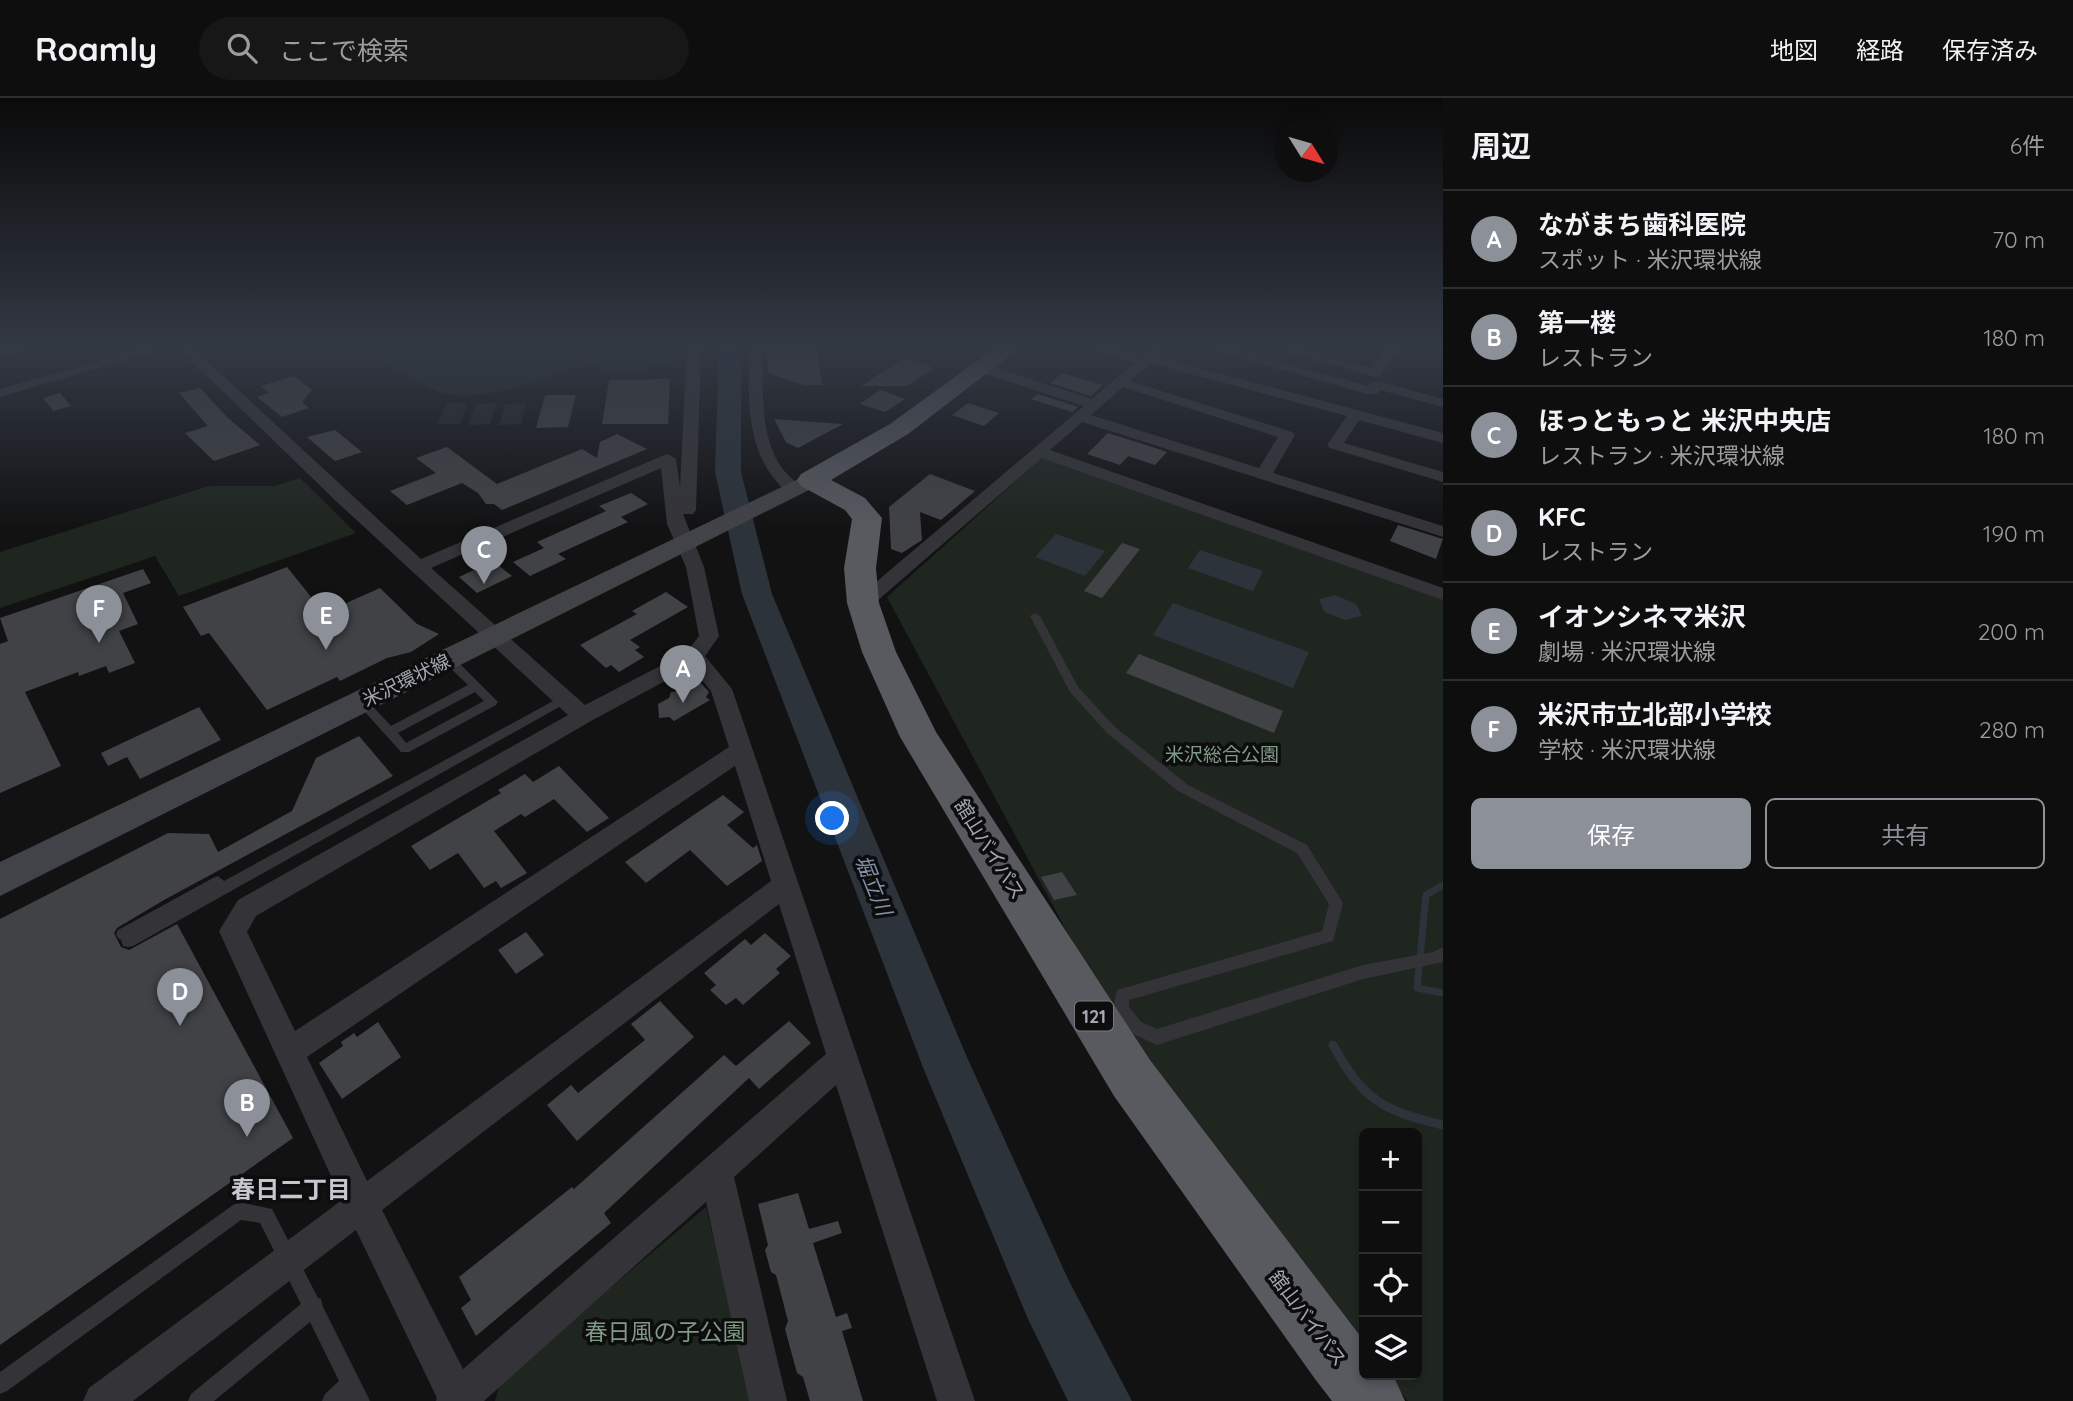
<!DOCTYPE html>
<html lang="ja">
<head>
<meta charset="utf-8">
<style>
	body { margin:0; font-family:Quicksand,"Noto Sans JP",sans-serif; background:#171717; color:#f1f3f6 }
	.controls { position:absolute; right:21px; bottom:21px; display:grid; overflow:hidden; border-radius:10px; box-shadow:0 4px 10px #0003 }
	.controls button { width:63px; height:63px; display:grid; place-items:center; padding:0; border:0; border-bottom:2px solid #2e2e2e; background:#0e0e0e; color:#f1f3f6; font:35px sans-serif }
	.compass { position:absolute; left:1275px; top:21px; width:63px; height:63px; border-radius:50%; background:#0e0e0e; box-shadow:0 4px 10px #0003; rotate:127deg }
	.you { position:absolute; left:833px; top:721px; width:24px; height:24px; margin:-18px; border:5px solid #fff; border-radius:50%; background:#1a73e8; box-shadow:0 0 0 10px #1a73e833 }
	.badge { display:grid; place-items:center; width:46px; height:46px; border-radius:50%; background:#8c9099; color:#fff; font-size:23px; font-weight:700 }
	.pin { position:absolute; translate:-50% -58px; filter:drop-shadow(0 2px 4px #0008) }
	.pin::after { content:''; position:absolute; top:37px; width:24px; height:21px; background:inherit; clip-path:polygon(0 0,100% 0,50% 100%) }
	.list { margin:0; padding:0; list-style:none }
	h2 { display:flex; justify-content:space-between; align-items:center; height:91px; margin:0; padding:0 28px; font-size:30px }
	h2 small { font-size:23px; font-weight:400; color:#9b9c9e }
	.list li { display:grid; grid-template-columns:46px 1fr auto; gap:21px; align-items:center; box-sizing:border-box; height:98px; padding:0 28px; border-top:2px solid #2e2e2e }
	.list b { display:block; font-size:26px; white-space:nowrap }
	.list p { margin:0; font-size:23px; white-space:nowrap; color:#9b9c9e }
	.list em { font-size:23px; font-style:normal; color:#9b9c9e }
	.actions { display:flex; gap:14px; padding:21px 28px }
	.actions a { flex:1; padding:16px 0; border:2px solid #8c9099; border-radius:10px; text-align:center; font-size:24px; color:#8c9099 }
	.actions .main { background:#8c9099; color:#fff }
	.icon { flex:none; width:38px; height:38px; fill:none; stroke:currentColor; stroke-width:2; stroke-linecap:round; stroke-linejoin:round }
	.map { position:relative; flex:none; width:1443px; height:1303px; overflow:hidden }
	header { display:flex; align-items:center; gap:42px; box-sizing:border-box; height:98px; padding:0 35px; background:#0e0e0e; border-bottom:2px solid #2e2e2e }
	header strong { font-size:33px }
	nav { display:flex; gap:38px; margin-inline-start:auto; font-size:24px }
	.search { width:490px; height:63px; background:#171717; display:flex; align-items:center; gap:18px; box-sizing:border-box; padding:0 24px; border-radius:38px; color:#9b9c9e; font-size:26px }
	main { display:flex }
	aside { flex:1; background:#0e0e0e }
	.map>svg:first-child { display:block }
	.green { fill:#1f2620 }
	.water { fill:#2d333a }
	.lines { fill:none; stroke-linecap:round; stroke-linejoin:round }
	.stream-far1 { stroke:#2d333a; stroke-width:7 }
	.stream { stroke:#2d333a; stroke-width:9 }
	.river { fill:#2d333a; fill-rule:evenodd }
	.building { fill:#414246 }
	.service { fill:#343438; fill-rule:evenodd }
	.minor { fill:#343438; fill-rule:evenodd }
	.secondary { fill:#424348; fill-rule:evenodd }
	.primary { fill:#505157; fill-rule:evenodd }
	.trunk { fill:#585a60; fill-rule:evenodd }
	.labels { text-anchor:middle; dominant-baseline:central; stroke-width:7; stroke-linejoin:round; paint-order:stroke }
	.shield { fill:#0d0d0e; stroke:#777a81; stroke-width:2 }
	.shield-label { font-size:18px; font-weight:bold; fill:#a5a8b2 }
	.street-label { font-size:19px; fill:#a5a8b2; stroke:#0d0d0e }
	.park-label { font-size:19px; fill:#7f9b83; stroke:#0d0d0e }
	.water-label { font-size:21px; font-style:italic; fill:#8092a9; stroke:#0d0d0e }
	.near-park-label { font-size:23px; fill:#7f9b83; stroke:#0d0d0e }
	.near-neighbourhood-label { font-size:24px; font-weight:bold; fill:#c6c7cf; stroke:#0d0d0e }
</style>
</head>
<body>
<header>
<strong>Roamly</strong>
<div class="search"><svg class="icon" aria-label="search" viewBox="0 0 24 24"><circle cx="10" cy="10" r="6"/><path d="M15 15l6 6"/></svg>ここで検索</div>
<nav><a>地図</a><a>経路</a><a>保存済み</a></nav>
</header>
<main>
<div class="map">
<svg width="1443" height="1303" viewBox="0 0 1443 1303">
	<rect width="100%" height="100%" fill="#121213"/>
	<g class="green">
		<path d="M362 249H572L565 271C537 286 474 304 443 295 425 290 381 260 362 249Z"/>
		<path d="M584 249H678L676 258C653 273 597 286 582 254Z"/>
		<path d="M446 305H468L460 326H438Z"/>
		<path d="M497 305 490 326 468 327 476 306Z"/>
		<path d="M526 305 521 326 499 327 505 306Z"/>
		<path d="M1043 359 1443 499V1303H1408L1387 1277H1417V1035H1364V1249L1150 988 887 499Z"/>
		<path d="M300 380 356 435 179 498 155 458 0 510V454L209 388H275Z"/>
		<path d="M706 1109 753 1303H495L501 1282Z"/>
	</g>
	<g class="water">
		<path d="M1056 436 1105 453 1085 478 1035 459Z"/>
		<path d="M1200 452 1263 473 1253 493 1188 470Z"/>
		<path d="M1335 497 1356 506 1362 518 1345 522 1324 514 1319 501Z"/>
		<path d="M1173 505 1309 554 1293 590 1153 537Z"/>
	</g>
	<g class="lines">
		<path class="stream-far1" d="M1443 787 1426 797 1417 890 1443 895"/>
		<path class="stream" d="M1333 947C1363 1002 1383 1013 1443 1027"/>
		<path class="river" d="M719 249H741V374L772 496 966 957 1068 1181 1132 1303H1068L1028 1221 924 972 742 496 715 374Z"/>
	</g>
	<g class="building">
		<path d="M767 249H817L822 287H804L768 275Z"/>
		<path d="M904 260 934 270 907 288H861Z"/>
		<path d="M1062 275 1103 287 1091 298 1050 285Z"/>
		<path d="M294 278 312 292 302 304 309 310 282 319 257 299 269 295 261 288Z"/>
		<path d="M670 281 668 326H602L609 282Z"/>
		<path d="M200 290 228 320 260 347 214 363 185 335 208 328 179 295Z"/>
		<path d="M880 292 905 301 885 314 860 306Z"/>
		<path d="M60 295 71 308 53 313 43 300Z"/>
		<path d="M1038 296 1078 309 1072 314 1031 301Z"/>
		<path d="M545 297H576L568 329 536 330Z"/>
		<path d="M968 305 999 315 984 328 952 317Z"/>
		<path d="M774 321 843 326 798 350 786 344Z"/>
		<path d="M335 332 362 354 335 363 307 339Z"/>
		<path d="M1108 335 1140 345 1167 354 1155 367 1128 358 1120 367 1087 356Z"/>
		<path d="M617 336 647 351 502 412 494 406H486L478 395 462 385 407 407 390 393 436 375 416 360 447 349 497 386 582 351 597 360 600 344Z"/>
		<path d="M930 376 975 393 941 422 920 414 922 442 902 455 891 451 889 409Z"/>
		<path d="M631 395 648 406 621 419 628 424 558 456 566 461 530 478 513 464 544 450 537 444 606 413 599 408Z"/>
		<path d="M1398 427 1443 441 1436 461 1390 443Z"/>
		<path d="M1122 445 1140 451 1102 500 1084 493Z"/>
		<path d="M493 463 512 478 477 495 459 479Z"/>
		<path d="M287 469 324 515 380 490 417 526 439 536 411 554 387 560 340 583 337 579 267 612 209 535 201 538 183 509Z"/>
		<path d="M143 471 151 485 123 495 138 526 119 533 135 565 109 575 106 568 79 578 78 574 25 594 61 668 0 695V546L8 543 0 520Z"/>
		<path d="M666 494 688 509 630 542 640 549 635 552 644 559 619 574 611 567 606 570 580 547 637 516 632 513Z"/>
		<path d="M1139 556 1283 613 1274 635 1126 575Z"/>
		<path d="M699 583 709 594 706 599 710 602 674 623 669 619 659 620 658 606 669 600 671 594 681 593Z"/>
		<path d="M199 609 221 642 140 681 127 659 108 668 101 655Z"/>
		<path d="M359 638 393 678 164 802 117 830 114 835 121 849 129 852 177 826 293 1040 0 1247V821L168 735 209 736 218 754 292 713 316 660Z"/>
		<path d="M559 668 609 720 587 734 554 701 525 719 521 716 494 733 527 775 501 790 496 783 484 790 458 755 430 772 411 748 501 695 498 692 525 676 533 684Z"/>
		<path d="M723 697 744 714 727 727 753 750 757 747 762 763 727 788 690 752 646 785 625 764Z"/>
		<path d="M1062 774 1077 797 1054 802 1041 779Z"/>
		<path d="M526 834 544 857 516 876 498 852Z"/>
		<path d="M765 835 791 858 776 871 780 875 743 907 736 900 726 907 710 892 716 887 704 875 745 841 751 847Z"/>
		<path d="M660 903 694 939 577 1043 547 1007 571 987 578 995 645 942 631 926Z"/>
		<path d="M789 923 811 945 759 991 749 980 604 1115 611 1125 476 1238 461 1210 471 1202 459 1179 572 1089 574 1091 724 957 736 968Z"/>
		<path d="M378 924 401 959 342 1001 319 965 343 948 341 944 354 935 357 939Z"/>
		<path d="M798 1095 809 1131 838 1123 842 1135 813 1145 836 1219 847 1215 852 1230 842 1233 863 1303H810L803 1279 797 1275 785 1231 788 1223 776 1177 771 1174 765 1152 768 1147 758 1106Z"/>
	</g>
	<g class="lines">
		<g class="service">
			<path d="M1035 515 1040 518 1078 589 1115 629 1188 687 1307 747 1343 805 1333 843 1129 902V909L1141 924 1157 931 1363 867 1433 854 1443 849V864L1363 881 1157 947 1129 934 1113 911 1117 892 1322 833 1329 806 1297 755 1178 693 1107 635 1070 594 1030 518Z"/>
			<path d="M448 557 452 558 498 604 496 607 409 654H401L356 604 358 601H366L391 628 468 587 444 564 442 561 444 558ZM475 594 484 603 406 645 398 635Z"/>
			<path d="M564 597 568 598 570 601 568 604 133 848 128 849 123 848 121 842 118 840 116 836 118 832 213 780 218 778 224 783Z"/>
			<path d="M239 1104 272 1111 318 1200 321 1201 323 1209 370 1303H322L325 1296 339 1283 310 1224 214 1303H188L191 1296 301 1206 260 1125 241 1122 7 1293 0 1296V1274L233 1107Z"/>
		</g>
		<g class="minor">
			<path d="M148 249H169L0 299V291Z"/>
			<path d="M177 249H192L421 461 662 358 668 356 676 361 680 389 687 249H701L696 412 693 416H683L704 469 719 538 705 558 732 591 975 1303H937L836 987 734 1079 787 1303H749L706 1104 484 1303H436L437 1300 356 1132 133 1303H83L89 1290 342 1102 219 833 238 802 568 617 337 404ZM661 370 667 426 686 469 699 538 687 554 585 607 431 470ZM691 569 711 593 729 649 295 933 247 834 256 818 591 623ZM735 668 771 783 367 1083 307 959ZM779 806 826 956 463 1271 382 1112Z"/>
			<path d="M749 249H763C763 287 759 334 780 367 786 377 795 382 802 391L800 395H788C745 358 748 302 749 249Z"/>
			<path d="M1087 249H1108L1141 259 1153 249H1168L1158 259 1443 335V345L1359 322 1344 345 1443 374V384L1330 350 1327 347 1347 318 1151 265 1130 283 1292 334 1295 337 1273 375 1443 428V439L1082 324 1050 352 1443 490V502L1042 360 870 509H856L853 505 856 501 1084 308 977 273V267H987L1092 301 1134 265ZM1123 289 1278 339 1259 370 1091 317Z"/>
			<path d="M1203 249H1225L1368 288 1371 284H1381L1443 301V309L1380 292 1377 296H1367Z"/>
			<path d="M1272 249H1294L1372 270 1383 253 1377 249 1398 251 1380 278 1375 279Z"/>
		</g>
		<path class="secondary" d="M811 375 819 377 823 382 819 387 0 798V764Z"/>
		<path class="primary" d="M0 249H22L19 254 0 258Z"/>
		<path class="trunk" d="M996 249H1021L908 336 831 382 865 400 882 420 876 470 879 505 896 554 936 634 1150 962 1364 1243V1277H1393L1405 1303H1332L1315 1281 1114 998 900 639 862 554 847 505 844 470 852 421 845 412 801 388 797 382 801 376 890 326Z"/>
	</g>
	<linearGradient id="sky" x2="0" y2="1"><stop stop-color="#0a0a0a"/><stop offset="0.58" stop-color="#333944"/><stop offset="1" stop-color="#333944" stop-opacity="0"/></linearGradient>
	<rect width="1443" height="431" fill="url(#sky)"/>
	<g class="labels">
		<rect class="shield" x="1075" y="903.5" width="38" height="29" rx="5"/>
		<g class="shield-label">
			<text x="1094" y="918">121</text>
		</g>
		<g class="street-label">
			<text transform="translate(406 582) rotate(-26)">米沢環状線</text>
			<text transform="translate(990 751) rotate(58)">舘山バイパス</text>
			<text transform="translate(1308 1220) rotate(53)">舘山バイパス</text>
		</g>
		<g class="park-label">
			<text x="1222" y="656">米沢総合公園</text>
		</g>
		<g class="water-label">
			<text transform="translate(874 787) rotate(68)">堀立川</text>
		</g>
		<g class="near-park-label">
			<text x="665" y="1233">春日風の子公園</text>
		</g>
		<g class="near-neighbourhood-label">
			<text x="291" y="1091">春日二丁目</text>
		</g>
	</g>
</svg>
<div class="controls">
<button>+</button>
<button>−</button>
<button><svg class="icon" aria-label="locate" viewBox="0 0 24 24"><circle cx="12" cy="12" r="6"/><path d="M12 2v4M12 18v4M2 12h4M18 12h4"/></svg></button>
<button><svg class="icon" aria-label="layers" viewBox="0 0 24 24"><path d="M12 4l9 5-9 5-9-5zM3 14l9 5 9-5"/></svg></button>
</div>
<svg class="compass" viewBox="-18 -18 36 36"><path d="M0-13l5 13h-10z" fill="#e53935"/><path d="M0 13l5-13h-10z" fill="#9b9c9e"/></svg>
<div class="you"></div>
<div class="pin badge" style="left:683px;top:605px">A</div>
<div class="pin badge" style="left:247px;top:1039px">B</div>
<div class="pin badge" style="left:484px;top:486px">C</div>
<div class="pin badge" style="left:180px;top:928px">D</div>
<div class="pin badge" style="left:326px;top:552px">E</div>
<div class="pin badge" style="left:99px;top:545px">F</div>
</div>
<aside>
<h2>周辺<small>6件</small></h2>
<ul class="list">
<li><span class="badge">A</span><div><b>ながまち歯科医院</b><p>スポット · 米沢環状線</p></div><em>70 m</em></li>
<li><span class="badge">B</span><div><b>第一楼</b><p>レストラン</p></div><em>180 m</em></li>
<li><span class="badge">C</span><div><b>ほっともっと 米沢中央店</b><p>レストラン · 米沢環状線</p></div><em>180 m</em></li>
<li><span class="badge">D</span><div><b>KFC</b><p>レストラン</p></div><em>190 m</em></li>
<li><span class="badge">E</span><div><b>イオンシネマ米沢</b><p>劇場 · 米沢環状線</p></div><em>200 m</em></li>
<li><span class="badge">F</span><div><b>米沢市立北部小学校</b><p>学校 · 米沢環状線</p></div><em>280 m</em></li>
</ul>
<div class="actions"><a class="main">保存</a><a>共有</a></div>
</aside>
</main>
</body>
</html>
